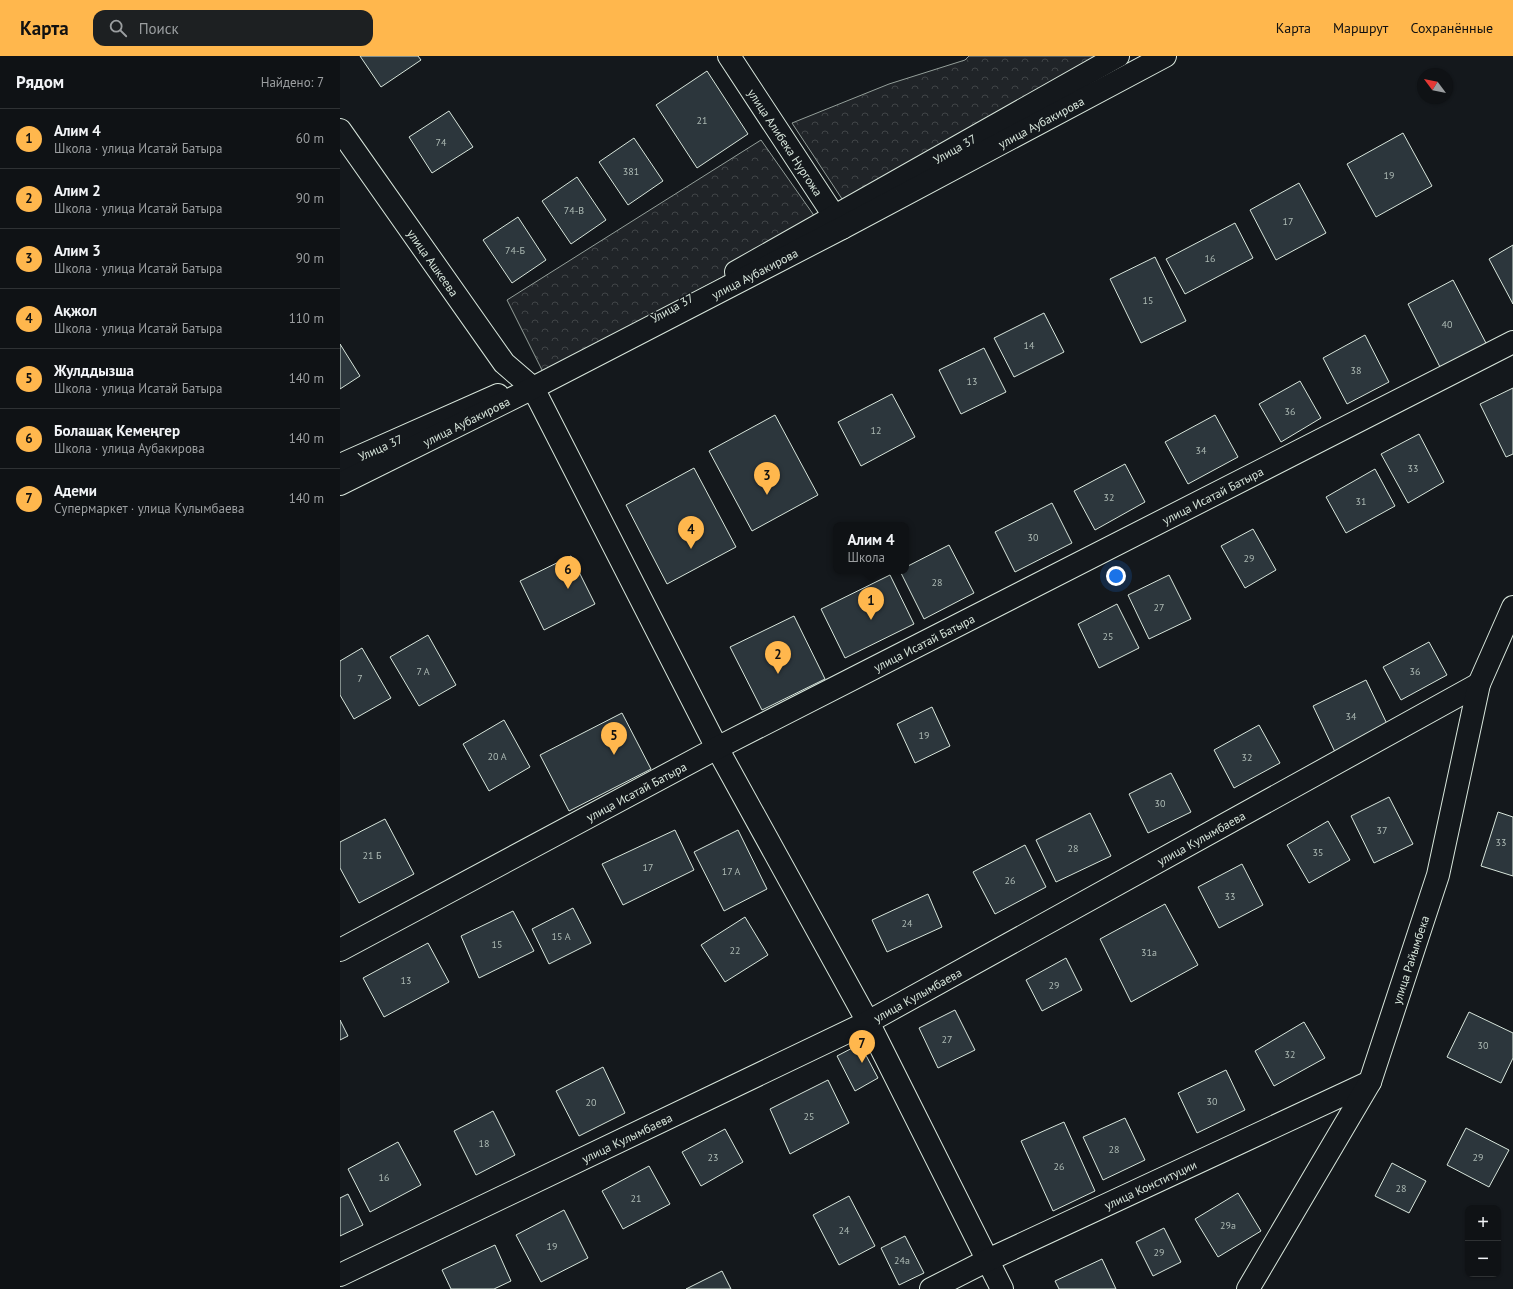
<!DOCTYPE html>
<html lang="ru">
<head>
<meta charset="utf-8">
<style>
	body { margin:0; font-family:"PT Sans",sans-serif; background:#1d2022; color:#f1f3f6 }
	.controls { position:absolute; right:12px; bottom:12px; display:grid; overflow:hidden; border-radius:8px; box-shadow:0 1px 3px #0004 }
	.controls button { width:36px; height:36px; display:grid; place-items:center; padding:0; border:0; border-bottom:1px solid #2f3234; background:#0f1215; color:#f1f3f6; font:20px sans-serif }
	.compass { position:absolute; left:1077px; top:12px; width:36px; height:36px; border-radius:50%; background:#0f1215; box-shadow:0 1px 3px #0004; rotate:302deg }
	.you { position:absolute; left:776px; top:520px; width:14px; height:14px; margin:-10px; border:3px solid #fff; border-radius:50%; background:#1a73e8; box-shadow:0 0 0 6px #1a73e833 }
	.badge { display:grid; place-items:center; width:26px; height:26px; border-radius:50%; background:#ffb74d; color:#111; font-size:13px; font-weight:700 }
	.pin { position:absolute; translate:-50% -33px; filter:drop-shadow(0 1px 2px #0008) }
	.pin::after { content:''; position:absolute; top:21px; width:14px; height:12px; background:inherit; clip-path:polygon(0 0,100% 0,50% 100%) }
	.popup { position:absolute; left:493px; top:466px; width:76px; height:52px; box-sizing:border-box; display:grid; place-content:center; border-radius:8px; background:#0f1215; filter:drop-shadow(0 1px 3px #0005); font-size:13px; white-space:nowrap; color:#9b9ea0 }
	.popup b { font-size:15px; color:#f1f3f6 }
	.popup::after { content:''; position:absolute; left:50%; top:100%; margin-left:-8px; border:8px solid transparent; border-top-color:#0f1215 }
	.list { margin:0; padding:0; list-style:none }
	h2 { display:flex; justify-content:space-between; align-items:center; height:52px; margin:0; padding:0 16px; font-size:17px }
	h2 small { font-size:13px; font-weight:400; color:#9b9ea0 }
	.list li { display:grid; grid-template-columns:26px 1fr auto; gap:12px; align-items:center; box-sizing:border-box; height:60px; padding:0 16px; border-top:1px solid #2f3234 }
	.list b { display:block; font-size:15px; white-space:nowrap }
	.list p { margin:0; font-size:13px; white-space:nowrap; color:#9b9ea0 }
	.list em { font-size:13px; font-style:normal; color:#9b9ea0 }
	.icon { flex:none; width:22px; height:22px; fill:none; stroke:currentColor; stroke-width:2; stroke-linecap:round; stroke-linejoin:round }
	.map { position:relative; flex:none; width:1173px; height:1233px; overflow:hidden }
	header { display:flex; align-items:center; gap:24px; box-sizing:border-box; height:56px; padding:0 20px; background:#ffb74d; color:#111 }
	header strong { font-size:19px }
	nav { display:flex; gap:22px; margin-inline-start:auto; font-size:14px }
	.search { width:280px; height:36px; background:#1d2022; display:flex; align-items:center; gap:10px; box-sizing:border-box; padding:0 14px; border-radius:12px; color:#9b9ea0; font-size:15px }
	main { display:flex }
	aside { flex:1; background:#0f1215 }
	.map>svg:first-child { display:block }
	.forest { fill:url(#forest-crowns); stroke:#939e99 }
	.building { fill:#2c363c; stroke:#d8e6dc }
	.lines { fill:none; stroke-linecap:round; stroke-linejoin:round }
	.minor-casing { stroke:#d8e6dc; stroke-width:24 }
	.major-casing { stroke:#d8e6dc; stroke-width:24 }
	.minor { stroke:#14181c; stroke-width:22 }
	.major { stroke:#14181c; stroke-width:22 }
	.labels { text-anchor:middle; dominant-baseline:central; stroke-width:3; stroke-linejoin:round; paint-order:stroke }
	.number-label { font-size:10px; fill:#adbab4 }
	.street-label { font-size:12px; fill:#d8e6dc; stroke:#14181c }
</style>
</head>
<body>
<header>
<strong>Карта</strong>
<div class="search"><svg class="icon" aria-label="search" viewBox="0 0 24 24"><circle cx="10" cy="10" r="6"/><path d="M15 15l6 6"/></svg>Поиск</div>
<nav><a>Карта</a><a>Маршрут</a><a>Сохранённые</a></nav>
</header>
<main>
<aside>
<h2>Рядом<small>Найдено: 7</small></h2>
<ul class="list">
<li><span class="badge">1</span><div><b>Алим 4</b><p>Школа · улица Исатай Батыра</p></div><em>60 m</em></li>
<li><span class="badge">2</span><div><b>Алим 2</b><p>Школа · улица Исатай Батыра</p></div><em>90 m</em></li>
<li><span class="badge">3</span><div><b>Алим 3</b><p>Школа · улица Исатай Батыра</p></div><em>90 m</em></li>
<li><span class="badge">4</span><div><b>Ақжол</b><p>Школа · улица Исатай Батыра</p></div><em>110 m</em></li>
<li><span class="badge">5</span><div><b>Жулддызша</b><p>Школа · улица Исатай Батыра</p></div><em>140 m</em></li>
<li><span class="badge">6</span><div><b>Болашақ Кемеңгер</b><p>Школа · улица Аубакирова</p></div><em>140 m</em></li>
<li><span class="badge">7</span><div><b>Адеми</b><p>Супермаркет · улица Кулымбаева</p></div><em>140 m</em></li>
</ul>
</aside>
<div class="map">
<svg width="1173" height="1233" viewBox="0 0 1173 1233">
	<defs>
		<pattern id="forest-crowns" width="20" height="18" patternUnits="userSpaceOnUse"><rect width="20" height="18" fill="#202428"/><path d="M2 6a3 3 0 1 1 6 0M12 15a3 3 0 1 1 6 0" fill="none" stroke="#404447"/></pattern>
	</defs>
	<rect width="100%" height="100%" fill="#14181c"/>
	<g class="forest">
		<path d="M629 0H778L508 152 452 67 549 28 625 4Z"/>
		<path d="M421 84 480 168 204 318 167 244Z"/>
	</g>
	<g class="building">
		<path d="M20 0H78L81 4 41 31Z"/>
		<path d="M367 15 408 78 357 112 316 49Z"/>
		<path d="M109 55 133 91 92 117 69 81Z"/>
		<path d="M1063 77 1092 130 1036 161 1007 108Z"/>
		<path d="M294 82 323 125 288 149 259 106Z"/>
		<path d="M237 121 266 164 231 188 202 145Z"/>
		<path d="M959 127 986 177 936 204 910 154Z"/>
		<path d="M178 161 206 204 172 227 143 184Z"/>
		<path d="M895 167 913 202 845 238 826 203Z"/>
		<path d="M1173 189V248L1149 203Z"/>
		<path d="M815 201 846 265 801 287 770 223Z"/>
		<path d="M1113 224 1147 289 1101 313 1068 248Z"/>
		<path d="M704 257 724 296 674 321 654 282Z"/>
		<path d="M1025 279 1049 326 1007 348 983 302Z"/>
		<path d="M0 288 20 320 0 333Z"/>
		<path d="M644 292 666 336 621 358 599 314Z"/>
		<path d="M960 325 981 362 941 386 919 348Z"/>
		<path d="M1173 332V398L1166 401 1140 348Z"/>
		<path d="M552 338 575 381 521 410 498 366Z"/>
		<path d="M435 359 478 439 412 475 369 395Z"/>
		<path d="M875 359 898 401 848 428 825 386Z"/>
		<path d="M1079 378 1104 426 1068 447 1041 398Z"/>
		<path d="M785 408 805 446 755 474 734 435Z"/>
		<path d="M354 412 396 491 327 528 286 449Z"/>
		<path d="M1035 413 1055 450 1006 477 986 441Z"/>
		<path d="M712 447 732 487 675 516 655 476Z"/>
		<path d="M913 473 936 514 905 532 881 490Z"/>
		<path d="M609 489 634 537 584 563 560 515H566V511Z"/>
		<path d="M231 500 255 548 204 574 180 525Z"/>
		<path d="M550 519 574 568 505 602 481 553Z"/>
		<path d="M829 519 851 563 809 583 788 539Z"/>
		<path d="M777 548 799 592 759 612 738 568Z"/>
		<path d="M454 560 485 623 422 654 390 591Z"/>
		<path d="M88 579 116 629 79 650 50 601Z"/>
		<path d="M1089 586 1107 619 1061 644 1043 611Z"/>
		<path d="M22 592 51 642 14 663 0 639V605Z"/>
		<path d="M1026 624 1048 670 995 696 973 650Z"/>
		<path d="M592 651 610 690 575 707 557 668Z"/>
		<path d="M282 657 311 713 229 755 200 699Z"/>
		<path d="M164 664 190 711 149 735 123 688Z"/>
		<path d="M919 669 940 707 894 732 874 694Z"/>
		<path d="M831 717 851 756 808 777 789 738Z"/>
		<path d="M1049 741 1073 788 1034 807 1011 760Z"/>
		<path d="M1158 756 1173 761V820L1141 810Z"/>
		<path d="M750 757 771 800 716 826 696 784Z"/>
		<path d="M45 763 74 818 19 847 0 812V786Z"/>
		<path d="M988 765 1010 804 969 827 947 789Z"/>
		<path d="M335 774 354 814 283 849 262 808Z"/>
		<path d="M398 774 427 833 384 855 354 796Z"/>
		<path d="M685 789 706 831 655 858 633 816Z"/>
		<path d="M902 808 923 849 879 872 858 831Z"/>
		<path d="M588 838 602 871 547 896 532 864Z"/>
		<path d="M825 848 858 909 791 946 760 883Z"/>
		<path d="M233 852 251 887 209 908 192 873Z"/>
		<path d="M173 855 194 895 139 922 121 880Z"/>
		<path d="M405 861 428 899 385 926 361 889Z"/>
		<path d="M88 887 109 926 44 961 23 922Z"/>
		<path d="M726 902 742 934 702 955 686 924Z"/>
		<path d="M615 954 635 994 598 1012 579 972Z"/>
		<path d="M1129 956 1173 977V1002L1161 1027 1107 1001Z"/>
		<path d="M0 964 8 980 0 984Z"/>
		<path d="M964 966 985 1002 934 1030 915 995Z"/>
		<path d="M520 988 538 1022 515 1035 497 1000Z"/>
		<path d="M263 1011 285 1057 239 1080 216 1035Z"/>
		<path d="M886 1014 905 1054 857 1077 838 1037Z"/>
		<path d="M488 1024 509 1067 450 1098 430 1053Z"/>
		<path d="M153 1055 175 1099 136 1119 114 1075Z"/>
		<path d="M785 1062 805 1104 763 1124 743 1081Z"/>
		<path d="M724 1066 755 1135 713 1155 681 1085Z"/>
		<path d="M1126 1072 1169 1094 1149 1131 1107 1109Z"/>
		<path d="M385 1073 403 1106 361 1130 342 1096Z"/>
		<path d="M58 1086 81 1129 30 1156 8 1113Z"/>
		<path d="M1052 1107 1086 1125 1069 1157 1035 1140Z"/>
		<path d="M309 1110 330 1148 283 1173 262 1135Z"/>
		<path d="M898 1137 921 1175 878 1201 855 1163Z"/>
		<path d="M8 1138 23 1169 0 1180V1142Z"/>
		<path d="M509 1140 535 1190 499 1209 473 1159Z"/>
		<path d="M224 1154 248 1202 201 1226 176 1179Z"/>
		<path d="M824 1172 841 1206 813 1220 796 1186Z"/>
		<path d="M565 1180 584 1217 559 1229 541 1192Z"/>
		<path d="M155 1189 171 1225 154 1233H111L102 1214Z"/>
		<path d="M762 1203 776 1233H719L715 1225Z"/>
		<path d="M382 1215 391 1233H346Z"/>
	</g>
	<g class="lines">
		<defs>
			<g id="minor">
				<path id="s1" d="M389 0 502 172"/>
				<path id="s2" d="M0 74 164 307 193 332 377 692 528 966 662 1233"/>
				<path id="s3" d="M396 216 778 0"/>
				<path id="s4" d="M0 409 158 339"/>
				<path id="s5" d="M0 894 377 692 1173 286"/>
				<path id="s6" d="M0 1219 528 966 1139 628"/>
				<path id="s7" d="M591 1233 648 1204 1030 1026"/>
				<path id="s8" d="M908 1233 1030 1026 1098 819 1139 628 1173 551"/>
			</g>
			<g id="major">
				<path id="s9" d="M0 428 193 332 502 172 825 0"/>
			</g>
		</defs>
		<use href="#minor" class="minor-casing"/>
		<use href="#major" class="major-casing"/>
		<use href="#minor" class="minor"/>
		<use href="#major" class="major"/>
	</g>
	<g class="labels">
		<g class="number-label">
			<text x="362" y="64">21</text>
			<text x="101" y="86">74</text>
			<text x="291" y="115">381</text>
			<text x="1049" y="119">19</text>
			<text x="234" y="154">74-В</text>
			<text x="948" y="165">17</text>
			<text x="175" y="194">74-Б</text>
			<text x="870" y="202">16</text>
			<text x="808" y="244">15</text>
			<text x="1107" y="268">40</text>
			<text x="689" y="289">14</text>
			<text x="1016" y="314">38</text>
			<text x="632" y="325">13</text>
			<text x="950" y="355">36</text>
			<text x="536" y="374">12</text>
			<text x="861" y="394">34</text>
			<text x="1073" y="412">33</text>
			<text x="769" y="441">32</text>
			<text x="1021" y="445">31</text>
			<text x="693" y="481">30</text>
			<text x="909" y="502">29</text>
			<text x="597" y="526">28</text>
			<text x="819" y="551">27</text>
			<text x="768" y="580">25</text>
			<text x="83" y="615">7 А</text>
			<text x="1075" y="615">36</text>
			<text x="20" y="622">7</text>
			<text x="1011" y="660">34</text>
			<text x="584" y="679">19</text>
			<text x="157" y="700">20 А</text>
			<text x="907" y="701">32</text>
			<text x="820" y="747">30</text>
			<text x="1042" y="774">37</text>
			<text x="1161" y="786">33</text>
			<text x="733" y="792">28</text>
			<text x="978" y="796">35</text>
			<text x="32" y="799">21 Б</text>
			<text x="308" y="811">17</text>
			<text x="391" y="815">17 А</text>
			<text x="670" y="824">26</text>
			<text x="890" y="840">33</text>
			<text x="567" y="867">24</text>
			<text x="221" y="880">15 А</text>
			<text x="157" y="888">15</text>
			<text x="395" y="894">22</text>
			<text x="809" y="896">31а</text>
			<text x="66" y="924">13</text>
			<text x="714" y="929">29</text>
			<text x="607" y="983">27</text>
			<text x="1143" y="989">30</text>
			<text x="950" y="998">32</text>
			<text x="872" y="1045">30</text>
			<text x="251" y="1046">20</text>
			<text x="469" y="1060">25</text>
			<text x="144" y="1087">18</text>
			<text x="774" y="1093">28</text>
			<text x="373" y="1101">23</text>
			<text x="1138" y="1101">29</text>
			<text x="719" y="1110">26</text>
			<text x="44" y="1121">16</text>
			<text x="1061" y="1132">28</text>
			<text x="296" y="1142">21</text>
			<text x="888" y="1169">29а</text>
			<text x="504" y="1174">24</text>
			<text x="212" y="1190">19</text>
			<text x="819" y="1196">29</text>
			<text x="562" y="1204">24а</text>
		</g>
		<g class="street-label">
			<text stroke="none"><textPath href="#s9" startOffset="789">улица Аубакирова</textPath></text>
			<text stroke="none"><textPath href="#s1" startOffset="103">улица Алибека Нургожа</textPath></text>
			<text stroke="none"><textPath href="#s3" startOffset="251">Улица 37</textPath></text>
			<text stroke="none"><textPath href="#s2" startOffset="162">улица Ашкеева</textPath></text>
			<text stroke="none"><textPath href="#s9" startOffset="465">улица Аубакирова</textPath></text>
			<text transform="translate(332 252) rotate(-29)">Улица 37</text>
			<text stroke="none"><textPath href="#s9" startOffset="141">улица Аубакирова</textPath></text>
			<text stroke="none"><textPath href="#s4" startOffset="44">Улица 37</textPath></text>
			<text stroke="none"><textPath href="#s5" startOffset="984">улица Исатай Батыра</textPath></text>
			<text stroke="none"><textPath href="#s5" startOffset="660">улица Исатай Батыра</textPath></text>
			<text stroke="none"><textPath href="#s5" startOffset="336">улица Исатай Батыра</textPath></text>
			<text stroke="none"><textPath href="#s6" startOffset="966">улица Кулымбаева</textPath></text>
			<text stroke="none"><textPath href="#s8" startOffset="369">улица Райымбека</textPath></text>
			<text stroke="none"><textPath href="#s6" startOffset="642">улица Кулымбаева</textPath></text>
			<text stroke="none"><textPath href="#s6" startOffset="318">улица Кулымбаева</textPath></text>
			<text stroke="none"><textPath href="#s7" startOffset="243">улица Конституции</textPath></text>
		</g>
	</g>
</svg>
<div class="controls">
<button>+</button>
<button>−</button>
</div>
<svg class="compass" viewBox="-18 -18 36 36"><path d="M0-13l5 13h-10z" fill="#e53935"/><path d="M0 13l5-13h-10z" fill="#9b9ea0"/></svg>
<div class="you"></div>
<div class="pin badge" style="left:531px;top:564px">1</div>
<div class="popup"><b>Алим 4</b>Школа</div>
<div class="pin badge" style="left:438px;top:618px">2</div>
<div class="pin badge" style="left:427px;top:439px">3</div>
<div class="pin badge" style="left:351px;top:493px">4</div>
<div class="pin badge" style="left:274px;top:699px">5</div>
<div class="pin badge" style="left:228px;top:533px">6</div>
<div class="pin badge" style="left:522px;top:1007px">7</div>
</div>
</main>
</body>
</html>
